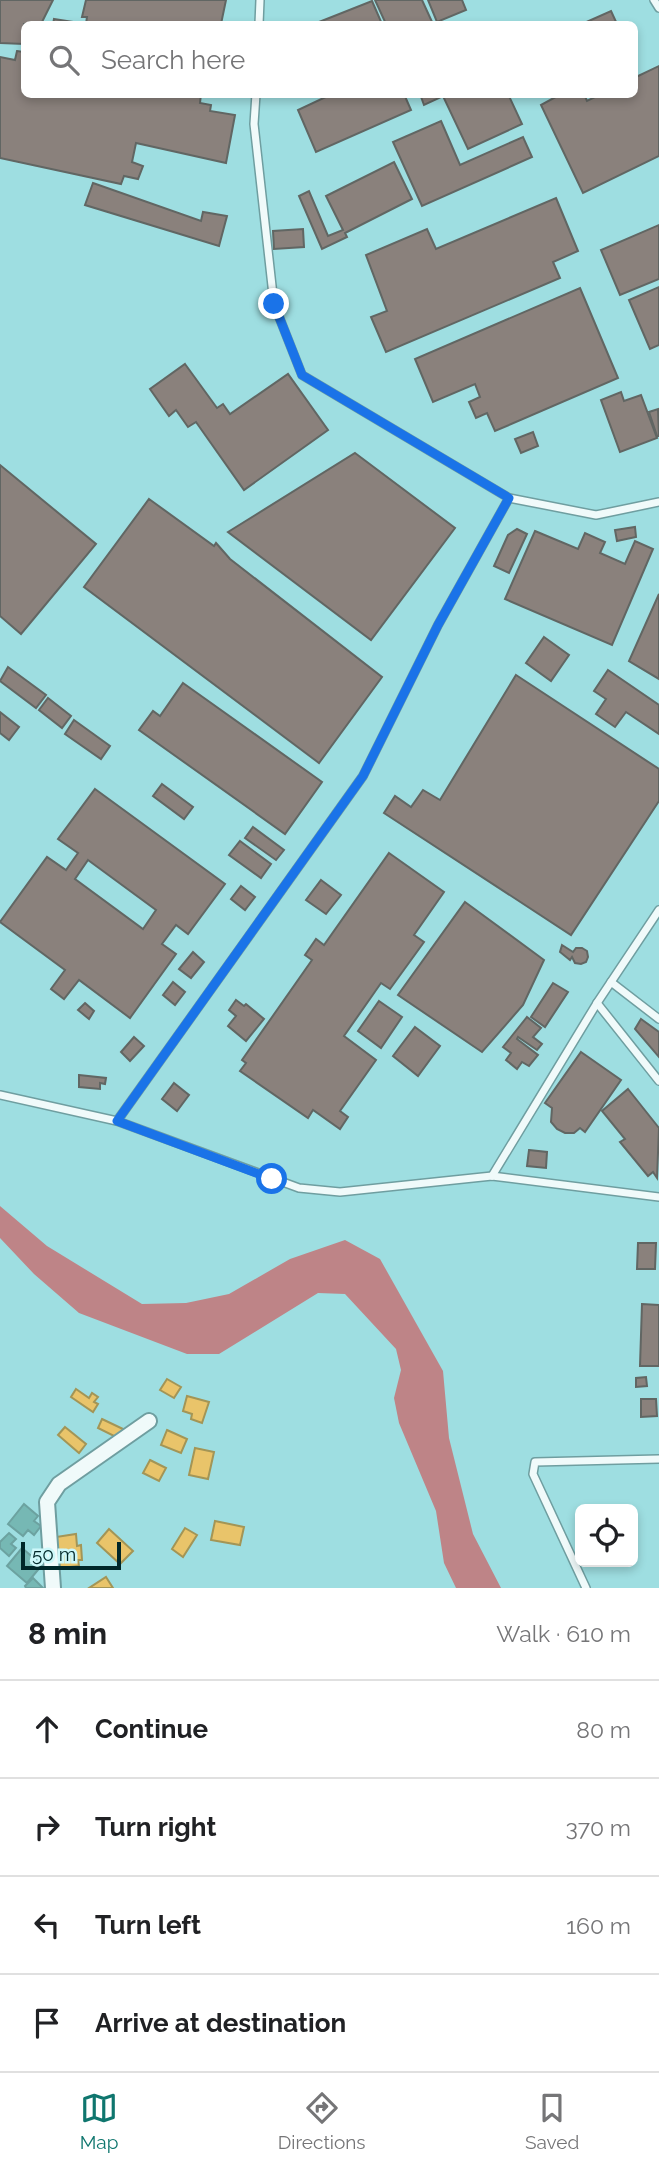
<!DOCTYPE html>
<html lang="en">
<head>
<meta charset="utf-8">
<style>
	body { margin:0; font-family:Raleway,sans-serif; background:#f2f2f2; color:#202124 }
	.controls { position:absolute; right:21px; bottom:21px; display:grid; overflow:hidden; border-radius:10px; box-shadow:0 4px 10px #0003 }
	.controls button { width:63px; height:63px; display:grid; place-items:center; padding:0; border:0; border-bottom:2px solid #e0e0e0; background:#fff; color:#202124; font:35px sans-serif }
	.scale { position:absolute; left:21px; bottom:18px; width:100px; box-sizing:border-box; padding-left:7px; border:4px solid #002729; border-top:0; font-size:19px; line-height:24px; white-space:nowrap; color:#002729; -webkit-text-stroke:5px #cef8fa; paint-order:stroke }
	.stop { position:absolute; width:21px; height:21px; margin:-16px; border:5px solid #1a73e8; border-radius:50%; background:#fff }
	.stop.end { background:#1a73e8; border-color:#fff; box-shadow:0 2px 7px #0008 }
	.list { margin:0; padding:0; list-style:none }
	h2 { display:flex; justify-content:space-between; align-items:center; height:91px; margin:0; padding:0 28px; font-size:30px }
	h2 small { font-size:23px; font-weight:400; color:#757577 }
	.list li { display:grid; grid-template-columns:46px 1fr auto; gap:21px; align-items:center; box-sizing:border-box; height:98px; padding:0 28px; border-top:2px solid #e0e0e0 }
	.list b { display:block; font-size:26px; white-space:nowrap }
	.list em { font-size:23px; font-style:normal; color:#757577 }
	.icon { flex:none; width:38px; height:38px; fill:none; stroke:currentColor; stroke-width:2; stroke-linecap:round; stroke-linejoin:round }
	.map { position:relative; flex:none; width:659px; height:1588px; overflow:hidden }
	.search { position:absolute; background:#fff; box-shadow:0 4px 10px #0003; left:21px; right:21px; top:21px; height:77px; display:flex; align-items:center; gap:18px; box-sizing:border-box; padding:0 24px; border-radius:10px; color:#757577; font-size:26px }
	.sheet { height:483px; background:#fff }
	nav { display:flex; justify-content:space-around; align-items:center; box-sizing:border-box; height:98px; border-top:2px solid #e0e0e0; background:#fff; font-size:19px; color:#757577 }
	nav a { display:grid; justify-items:center; gap:4px }
	nav .on { color:#0f766e }
	.map>svg:first-child { display:block }
	.water { fill:#be8487 }
	.homes { fill:#e9c46a; stroke:#a39556; stroke-width:2 }
	.industry { fill:#8a817c; stroke:#616663; stroke-width:2; fill-rule:evenodd }
	.building { fill:#76b8b4; stroke:#6ca2a0; stroke-width:2 }
	.lines { fill:none; stroke-linecap:round; stroke-linejoin:round }
	.service-casing { stroke:#6f9ea0; stroke-width:10 }
	.minor-casing { stroke:#6f9ea0; stroke-width:18 }
	.service { stroke:#f0fafa; stroke-width:7 }
	.minor { stroke:#f0fafa; stroke-width:14 }
	.route { stroke:#1a73e8; stroke-width:9 }
</style>
</head>
<body>
<div class="map">
<svg width="659" height="1588" viewBox="0 0 659 1588">
	<rect width="100%" height="100%" fill="#9edee1"/>
	<path class="water" d="M0 1206 47 1246 142 1304 186 1303 229 1294 290 1259 345 1240 380 1259 443 1371 449 1438 473 1534 501 1588H456L444 1563 436 1511 399 1423 394 1398 401 1370 396 1349 345 1294 318 1293 219 1354H187L79 1313 34 1274 0 1238Z"/>
	<g class="homes">
		<path d="M167 1379 181 1387 174 1398 160 1390Z"/>
		<path d="M76 1389 89 1398 92 1393 98 1397 94 1402 98 1404 93 1412 71 1397Z"/>
		<path d="M187 1396 209 1402 202 1423 191 1419 192 1414 183 1411Z"/>
		<path d="M102 1419 123 1429 118 1438 98 1428Z"/>
		<path d="M65 1427 86 1444 79 1453 58 1435Z"/>
		<path d="M167 1430 187 1439 181 1453 161 1445Z"/>
		<path d="M195 1448 214 1452 208 1479 189 1475Z"/>
		<path d="M150 1460 166 1468 159 1481 143 1473Z"/>
		<path d="M215 1521 244 1527 240 1545 211 1540Z"/>
		<path d="M185 1528 197 1535 183 1557 172 1549Z"/>
		<path d="M109 1529 133 1551 120 1564 97 1543Z"/>
		<path d="M76 1534 77 1546 81 1545 82 1560H78L79 1566 60 1568 56 1537Z"/>
		<path d="M106 1577 113 1588H89Z"/>
	</g>
	<g class="industry">
		<path d="M0 0H53L41 24H24V44L0 43Z"/>
		<path d="M86 0H226L221 24H86L87 17H82Z"/>
		<path d="M375 0H422L433 24H386Z"/>
		<path d="M428 0H462L466 10 437 22Z"/>
		<path d="M372 1 382 24H314Z"/>
		<path d="M611 11 617 24H582Z"/>
		<path d="M54 19 86 24H53Z"/>
		<path d="M17 51 24 52V94H201L200 103 211 105 210 111 235 115 226 163 136 143 132 162 143 166 138 179 124 176 121 184 0 158V57L15 60Z"/>
		<path d="M659 66V156L583 193 541 105 561 94H584L587 101 601 94H634V78Z"/>
		<path d="M332 94H404L411 110 316 152 298 110Z"/>
		<path d="M420 94H508L522 124 468 149 443 96 424 105Z"/>
		<path d="M441 121 460 165 523 137 532 157 422 206 393 142Z"/>
		<path d="M394 162 412 199 345 233 347 237 322 249 299 196 309 191 328 236 343 230 326 196Z"/>
		<path d="M93 183 201 221 203 212 227 216 219 246 85 205Z"/>
		<path d="M556 198 578 251 553 262 560 278 386 352 371 317 387 311 366 255 427 229 436 249Z"/>
		<path d="M659 225V279L620 295 601 250Z"/>
		<path d="M303 229 304 247 274 249 273 231Z"/>
		<path d="M659 287V345L650 349 629 300Z"/>
		<path d="M580 288 618 378 495 431 487 413 476 418 469 402 480 397 475 384 433 402 415 359Z"/>
		<path d="M185 364 217 408 223 404 230 414 288 374 328 430 244 490 196 422 188 427 176 410 169 416 150 389Z"/>
		<path d="M621 392 624 401 641 395 657 438 620 452 601 400Z"/>
		<path d="M658 409 659 436H657L649 412Z"/>
		<path d="M533 432 538 446 521 453 515 439Z"/>
		<path d="M355 453 455 528 371 640 228 532Z"/>
		<path d="M0 465 96 544 21 634 0 616Z"/>
		<path d="M149 499 214 546 216 543 230 559 382 677 319 763 84 587Z"/>
		<path d="M635 527 636 537 617 541 615 530Z"/>
		<path d="M517 529 527 534 509 573 494 566 508 535Z"/>
		<path d="M535 531 578 549 585 533 605 542 600 553 625 564 635 541 653 549 612 645 505 599Z"/>
		<path d="M659 594V679L629 661Z"/>
		<path d="M544 637 569 655 551 681 526 663Z"/>
		<path d="M8 667 46 695 36 708 0 681Z"/>
		<path d="M608 670 659 705V734L626 712 615 727 596 714 606 699 594 691Z"/>
		<path d="M516 675 659 769V801L571 935 384 813 395 796 411 807 423 790 440 800Z"/>
		<path d="M183 683 322 782 285 834 139 730 153 711 160 716Z"/>
		<path d="M48 698 71 716 62 728 39 710Z"/>
		<path d="M0 712 19 727 9 740 0 733Z"/>
		<path d="M74 720 110 746 101 759 65 734Z"/>
		<path d="M162 784 193 807 184 819 153 796Z"/>
		<path d="M95 789 225 884 188 934 176 925 162 944 176 954 130 1018 79 980 64 999 51 989 65 970 0 922 47 857 66 870 78 853 58 839ZM88 860 156 910 143 929 75 879Z"/>
		<path d="M253 827 284 850 276 860 245 838Z"/>
		<path d="M240 841 271 864 261 878 229 855Z"/>
		<path d="M389 853 444 892 414 935 424 942 390 989 381 983 344 1036 376 1060 340 1111 348 1117 340 1129 313 1110 308 1118 240 1071 246 1063 242 1060 312 960 305 955 316 939 324 945Z"/>
		<path d="M321 880 341 895 326 914 306 900Z"/>
		<path d="M241 886 255 897 245 910 231 899Z"/>
		<path d="M465 902 544 960 523 1005 482 1052 398 995Z"/>
		<path d="M562 945 573 952 576 948H582L587 951 588 957 586 962 581 964 575 963 572 957 570 960 560 952Z"/>
		<path d="M193 952 204 962 191 978 179 969Z"/>
		<path d="M173 982 185 992 175 1005 163 995Z"/>
		<path d="M553 983 568 992 545 1027 531 1017Z"/>
		<path d="M236 1000 244 1006 246 1004 264 1019 246 1041 228 1026 236 1016 229 1010Z"/>
		<path d="M379 1001 402 1017 381 1048 358 1031Z"/>
		<path d="M85 1003 94 1011 89 1019 78 1010Z"/>
		<path d="M527 1017 541 1028 533 1037 542 1044 537 1050 518 1037 517 1039 538 1055 529 1066 522 1062 517 1069 506 1060 511 1053 503 1047Z"/>
		<path d="M641 1019 659 1032V1057L635 1029Z"/>
		<path d="M415 1027 440 1046 418 1076 393 1056Z"/>
		<path d="M134 1037 144 1046 130 1061 121 1052Z"/>
		<path d="M581 1052 621 1080 585 1132 580 1128 574 1133H565L557 1129 551 1122 552 1108 545 1103Z"/>
		<path d="M79 1075 106 1078 105 1084 100 1083V1089L79 1087Z"/>
		<path d="M174 1083 189 1095 177 1111 162 1099Z"/>
		<path d="M628 1089 659 1128 657 1178 653 1172 648 1176 620 1142 625 1139 602 1111Z"/>
		<path d="M529 1150 547 1152 546 1168 527 1166Z"/>
		<path d="M638 1243H656L655 1269H637Z"/>
		<path d="M642 1304 659 1305V1366H640Z"/>
		<path d="M646 1377 647 1386 636 1387V1378Z"/>
		<path d="M641 1399H656L657 1416 641 1417Z"/>
	</g>
	<g class="building">
		<path d="M24 1504 38 1516 34 1521 41 1526 34 1535 28 1530 23 1536 8 1524Z"/>
		<path d="M9 1533 16 1539 11 1544 16 1548 9 1556 0 1548V1542Z"/>
		<path d="M22 1548 42 1565 27 1583 7 1566Z"/>
		<path d="M33 1578 43 1588H26L25 1586Z"/>
	</g>
	<g class="lines">
		<defs>
			<g id="service">
				<path d="M654 0 659 8"/>
				<path d="M259 24 260 0"/>
				<path d="M256 94 254 124 274 304 302 375 509 498 596 515 659 502"/>
				<path d="M611 982 659 1019"/>
				<path d="M597 1003 659 1081"/>
				<path d="M0 1095 117 1121 299 1188 340 1192 492 1176 659 1197"/>
				<path d="M117 1121 363 776 438 625 509 498"/>
				<path d="M492 1176 597 1003 659 910"/>
				<path d="M586 1588 533 1474 535 1462 659 1459"/>
			</g>
			<path id="minor" d="M53 1588 47 1502 59 1484 149 1421"/>
		</defs>
		<use href="#service" class="service-casing"/>
		<use href="#minor" class="minor-casing"/>
		<use href="#service" class="service"/>
		<use href="#minor" class="minor"/>
	</g>
	<g class="lines">
		<path class="route" d="M272 1179 117 1121 363 776 438 625 509 498 302 375 274 304"/>
	</g>
</svg>
<div class="controls">
<button><svg class="icon" aria-label="locate" viewBox="0 0 24 24"><circle cx="12" cy="12" r="6"/><path d="M12 2v4M12 18v4M2 12h4M18 12h4"/></svg></button>
</div>
<div class="scale">50 m</div>
<div class="stop" style="left:272px;top:1179px"></div>
<div class="stop end" style="left:274px;top:304px"></div>
<div class="search"><svg class="icon" aria-label="search" viewBox="0 0 24 24"><circle cx="10" cy="10" r="6"/><path d="M15 15l6 6"/></svg>Search here</div>
</div>
<section class="sheet">
<h2>8 min<small>Walk · 610 m</small></h2>
<ul class="list">
<li><svg class="icon" aria-label="ahead" viewBox="0 0 24 24"><path d="M12 20V5M6 11l6-6 6 6"/></svg><div><b>Continue</b></div><em>80 m</em></li>
<li><svg class="icon" aria-label="right" viewBox="0 0 24 24"><path d="M7 20v-9h11M14 6l5 5-5 5"/></svg><div><b>Turn right</b></div><em>370 m</em></li>
<li><svg class="icon" aria-label="left" viewBox="0 0 24 24"><path d="M17 20v-9H6M10 6l-5 5 5 5"/></svg><div><b>Turn left</b></div><em>160 m</em></li>
<li><svg class="icon" aria-label="arrive" viewBox="0 0 24 24"><path d="M6 21V4h12l-3 4 3 4H6"/></svg><div><b>Arrive at destination</b></div></li>
</ul>
</section>
<nav>
<a class="on"><svg class="icon" aria-label="map" viewBox="0 0 24 24"><path d="M3 6l6-2 6 2 6-2v14l-6 2-6-2-6 2zM9 4v14M15 6v14"/></svg>Map</a>
<a><svg class="icon" aria-label="directions" viewBox="0 0 24 24"><path d="M12 3l9 9-9 9-9-9zM9 14v-3h6M13 9l2 2-2 2"/></svg>Directions</a>
<a><svg class="icon" aria-label="saved" viewBox="0 0 24 24"><path d="M7 4h10v16l-5-4-5 4z"/></svg>Saved</a>
</nav>
</body>
</html>
